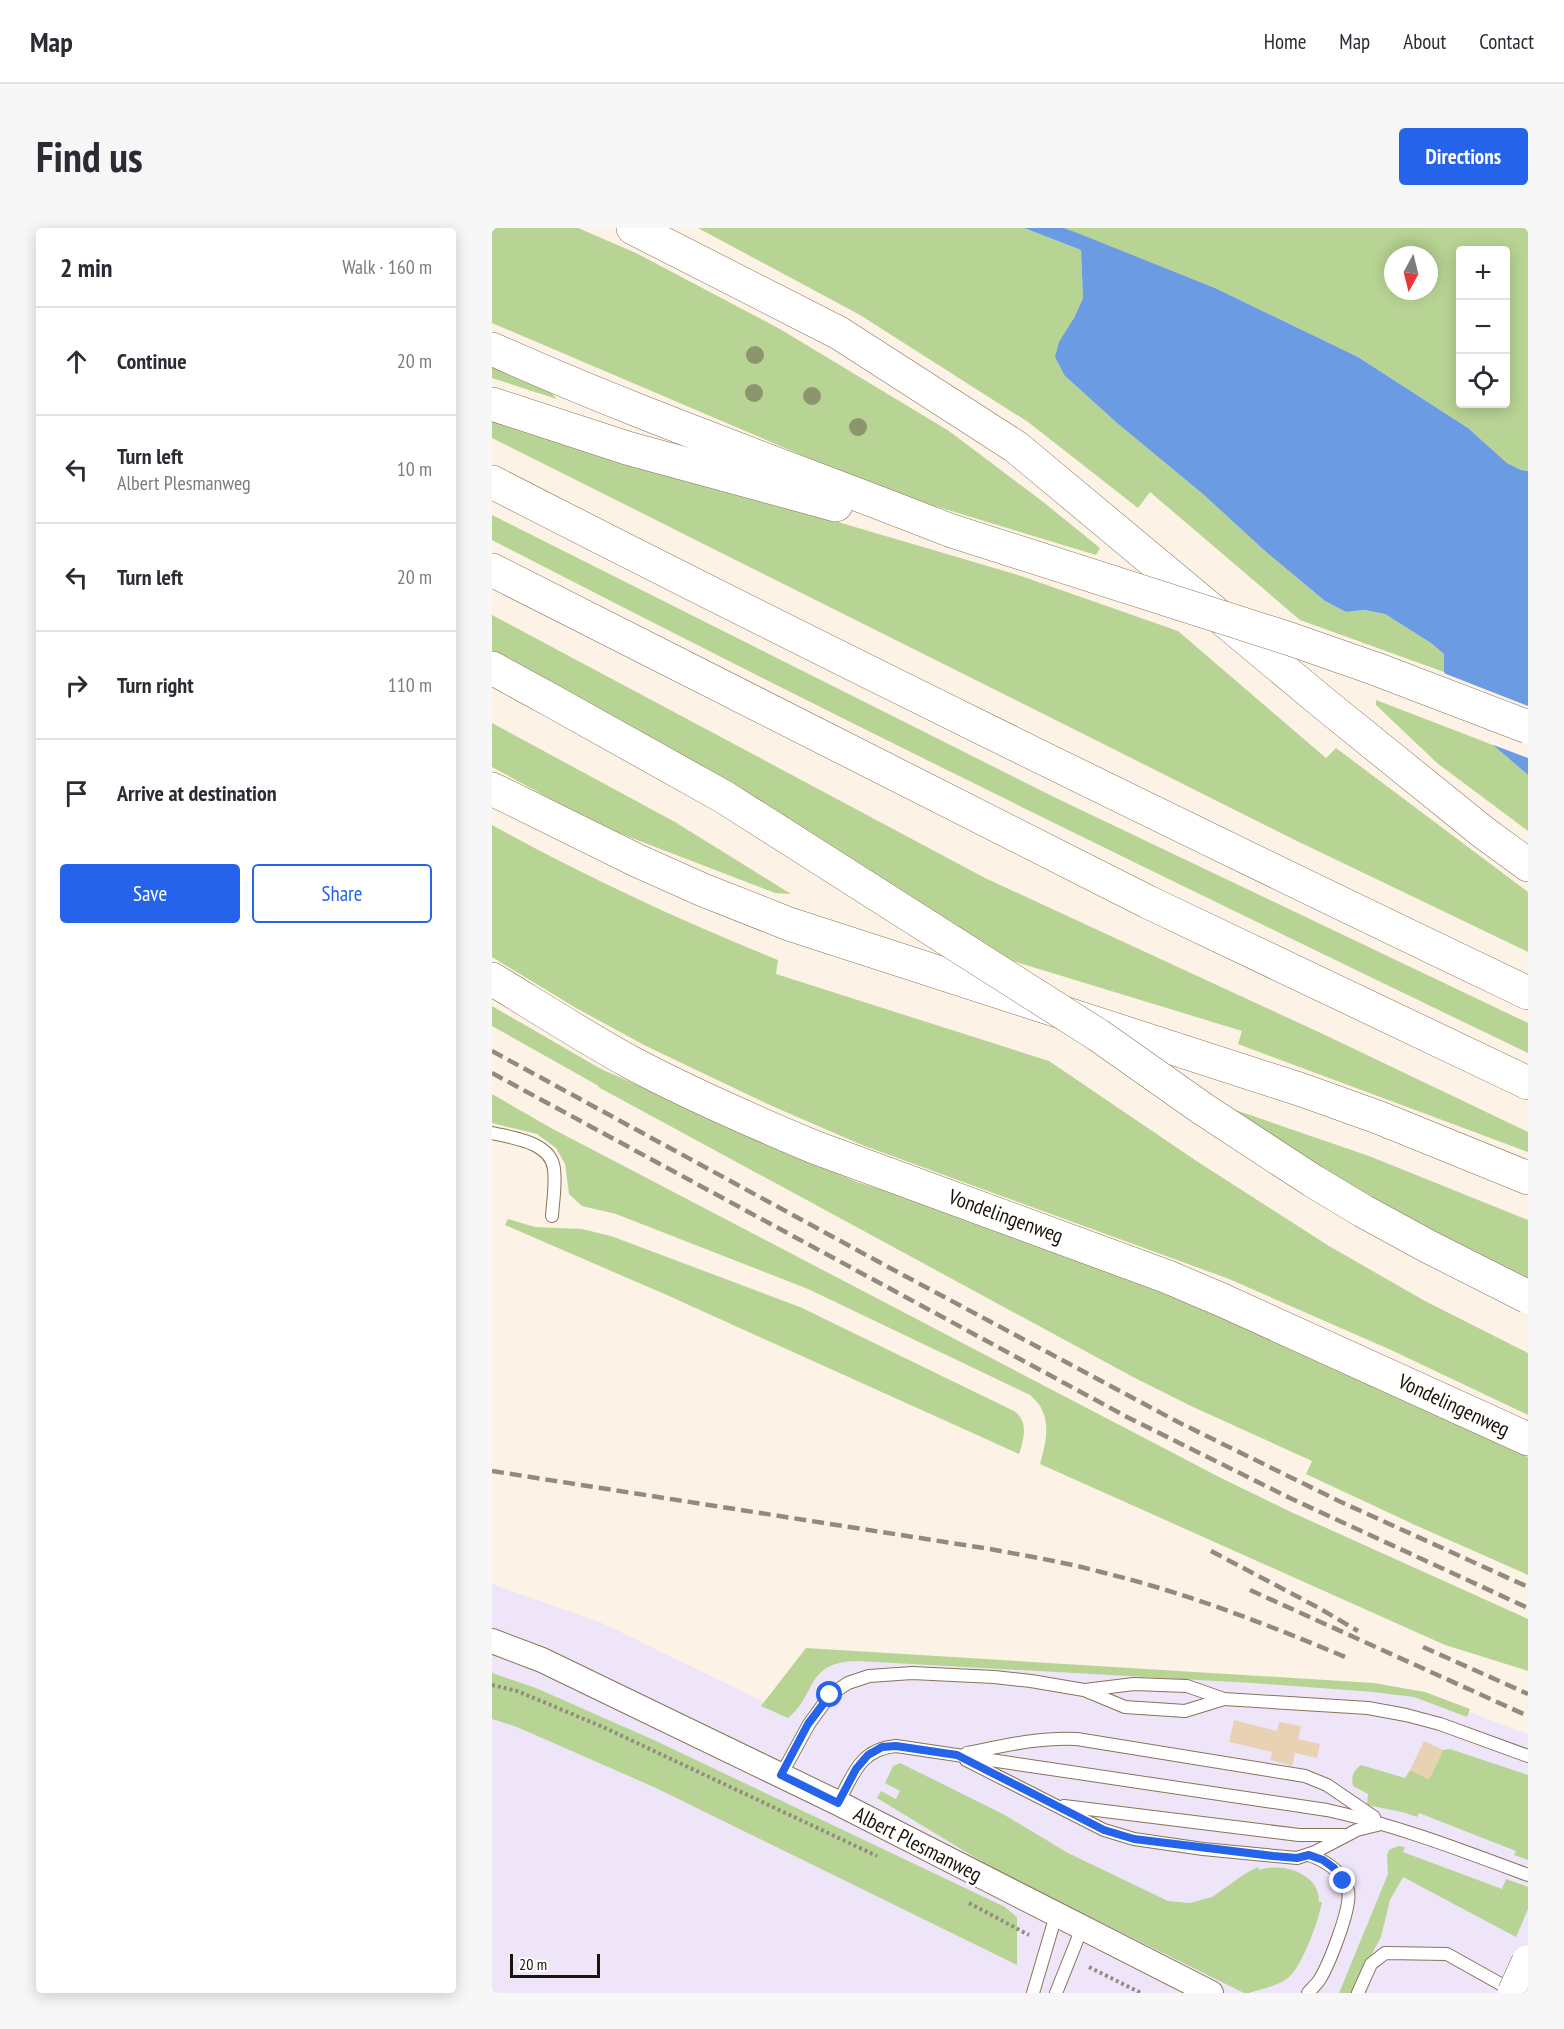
<!DOCTYPE html>
<html lang="en">
<head>
<meta charset="utf-8">
<style>
	body { margin:0; font-family:"PT Sans Narrow",sans-serif; background:#f7f7f7; color:#2b2b33 }
	.controls { position:absolute; right:18px; top:18px; display:grid; overflow:hidden; border-radius:6px; box-shadow:0 3px 15px #0003 }
	.controls button { width:54px; height:54px; display:grid; place-items:center; padding:0; border:0; border-bottom:2px solid #e1e1e2; background:#fff; color:#2b2b33; font:30px sans-serif }
	.compass { position:absolute; left:892px; top:18px; width:54px; height:54px; border-radius:50%; background:#fff; box-shadow:0 3px 15px #0003; rotate:187deg }
	.scale { position:absolute; left:18px; bottom:15px; width:90px; box-sizing:border-box; padding-left:6px; border:3px solid #1c1409; border-top:0; font-size:16px; line-height:21px; white-space:nowrap; color:#1c1409; -webkit-text-stroke:4px #fff; paint-order:stroke }
	.stop { position:absolute; width:18px; height:18px; margin:-14px; border:4px solid #2563eb; border-radius:50%; background:#fff }
	.stop.end { background:#2563eb; border-color:#fff; box-shadow:0 2px 6px #0008 }
	.list { margin:0; padding:0; list-style:none }
	h2 { display:flex; justify-content:space-between; align-items:center; height:78px; margin:0; padding:0 24px; font-size:26px }
	h2 small { font-size:20px; font-weight:400; color:#7c7c81 }
	.list li { display:grid; grid-template-columns:39px 1fr auto; gap:18px; align-items:center; box-sizing:border-box; height:108px; padding:0 24px; border-top:2px solid #e1e1e2 }
	.list b { display:block; font-size:22px; white-space:nowrap }
	.list p { margin:0; font-size:20px; white-space:nowrap; color:#7c7c81 }
	.list em { font-size:20px; font-style:normal; color:#7c7c81 }
	.actions { display:flex; gap:12px; padding:18px 24px }
	.actions a { flex:1; padding:14px 0; border:2px solid #2563eb; border-radius:6px; text-align:center; font-size:21px; color:#2563eb }
	.actions .main { background:#2563eb; color:#fff }
	.icon { flex:none; width:33px; height:33px; fill:none; stroke:currentColor; stroke-width:2; stroke-linecap:round; stroke-linejoin:round }
	.map { position:relative; flex:none; width:1036px; height:1765px; overflow:hidden; border-radius:6px }
	header { display:flex; align-items:center; gap:36px; box-sizing:border-box; height:84px; padding:0 30px; background:#fff; border-bottom:2px solid #e1e1e2 }
	header strong { font-size:28px }
	nav { display:flex; gap:33px; margin-inline-start:auto; font-size:21px }
	.intro { display:flex; align-items:center; justify-content:space-between; box-sizing:border-box; height:144px; padding:0 36px }
	h1 { margin:0; font-size:42px }
	.button { padding:15px 27px; border-radius:6px; background:#2563eb; color:#fff; font-size:21px; font-weight:700 }
	main { display:flex; gap:36px; padding:0 36px }
	aside { flex:1; background:#fff; border-radius:6px; box-shadow:0 3px 15px #0003 }
	.map>svg:first-child { display:block }
	.industrial { fill:#efe5f9 }
	.green { fill:#b8d494; fill-rule:evenodd }
	.water { fill:#6b9ce3 }
	.pier { fill:#fcf2e6 }
	.building { fill:#e9d2b4 }
	.lines { fill:none; stroke-linecap:round; stroke-linejoin:round }
	.lane-casing { stroke:#887358; stroke-width:14 }
	.street-casing { stroke:#887358; stroke-width:26 }
	.secondary-casing { stroke:#887358; stroke-width:34 }
	.highway-casing { stroke:#887358; stroke-width:34 }
	.path { stroke:#958c81; stroke-width:4; stroke-dasharray:3 3; stroke-linecap:butt }
	.lane { stroke:#fff; stroke-width:12 }
	.street { stroke:#fff; stroke-width:24 }
	.secondary { stroke:#fff; stroke-width:33 }
	.highway { stroke:#fff; stroke-width:33 }
	.rail { stroke:#938a7e; stroke-width:4.5; stroke-dasharray:12 6; stroke-linecap:butt }
	.secondary-bridge-casing { stroke:#887358; stroke-width:34; stroke-linecap:butt }
	.highway-bridge-casing { stroke:#887358; stroke-width:34; stroke-linecap:butt }
	.secondary-bridge { stroke:#fff; stroke-width:33 }
	.highway-bridge { stroke:#fff; stroke-width:33 }
	.tree { fill:#8d956e }
	.route { stroke:#2563eb; stroke-width:8 }
	.labels { text-anchor:middle; dominant-baseline:central; stroke-width:5; stroke-linejoin:round; paint-order:stroke }
	.street-label { font-size:21px; fill:#1c1409; stroke:#fff }
</style>
</head>
<body>
<header>
<strong>Map</strong>
<nav><a>Home</a><a>Map</a><a>About</a><a>Contact</a></nav>
</header>
<div class="intro"><h1>Find us</h1><a class="button">Directions</a></div>
<main>
<aside>
<h2>2 min<small>Walk · 160 m</small></h2>
<ul class="list">
<li><svg class="icon" aria-label="ahead" viewBox="0 0 24 24"><path d="M12 20V5M6 11l6-6 6 6"/></svg><div><b>Continue</b></div><em>20 m</em></li>
<li><svg class="icon" aria-label="left" viewBox="0 0 24 24"><path d="M17 20v-9H6M10 6l-5 5 5 5"/></svg><div><b>Turn left</b><p>Albert Plesmanweg</p></div><em>10 m</em></li>
<li><svg class="icon" aria-label="left" viewBox="0 0 24 24"><path d="M17 20v-9H6M10 6l-5 5 5 5"/></svg><div><b>Turn left</b></div><em>20 m</em></li>
<li><svg class="icon" aria-label="right" viewBox="0 0 24 24"><path d="M7 20v-9h11M14 6l5 5-5 5"/></svg><div><b>Turn right</b></div><em>110 m</em></li>
<li><svg class="icon" aria-label="arrive" viewBox="0 0 24 24"><path d="M6 21V4h12l-3 4 3 4H6"/></svg><div><b>Arrive at destination</b></div></li>
</ul>
<div class="actions"><a class="main">Save</a><a>Share</a></div>
</aside>
<div class="map">
<svg width="1036" height="1765" viewBox="0 0 1036 1765">
	<rect width="100%" height="100%" fill="#fcf2e6"/>
	<path class="industrial" d="M0 1356 110 1395 276 1476 317 1423 923 1464 1036 1506V1765H0Z"/>
	<g class="green">
		<path d="M0 0H86L144 25 288 101 457 203 550 273 608 320 604 327 446 279 417 273 0 95Z"/>
		<path d="M206 0H532L589 22 591 70 582 90 573 148 625 195 712 267 773 323 833 373 854 384 872 382 893 386 939 415 952 426V444L808 392 658 264 646 280 536 194 368 87Z"/>
		<path d="M572 0H1036V243L1029 242 1015 235 976 200 866 129 723 60ZM969 22H1014V176H969ZM901 27H937V63H901Z"/>
		<path d="M0 133 52 157 65 171 0 150Z"/>
		<path d="M0 192 529 348 686 403 834 530 844 520 1036 664V724L803 612 0 210Z"/>
		<path d="M0 287 564 570 1036 795V825C689 658 342 489 0 312Z"/>
		<path d="M0 387 493 650 833 807 1036 904V924L746 816 750 803 521 733 0 428Z"/>
		<path d="M884 472 1001 517 1036 547V603L945 535 884 477Z"/>
		<path d="M0 495 183 594 299 666 283 665 106 597 0 539Z"/>
		<path d="M0 597C92 648 189 693 286 732L284 746 557 833 703 932 837 1018 933 1073 1036 1125V1187L899 1122 737 1051 370 917 280 878 154 818 84 780 0 729Z"/>
		<path d="M0 778 109 841 365 954 472 987 636 1050 786 1112 1036 1229V1347L923 1297 814 1246 820 1233 701 1179 641 1149 108 860 105 857 0 798Z"/>
		<path d="M0 866 59 900 729 1250 799 1284 1036 1391V1443L953 1417 548 1236C555 1211 561 1186 538 1167L316 1061 124 986 90 978 77 966 73 936 64 920 45 906 0 895Z"/>
		<path d="M726 876 877 928 1036 992V1053C929 1001 827 938 726 876Z"/>
		<path d="M16 991 43 999 90 1001 119 1008 308 1079 522 1183C537 1194 532 1210 527 1226L177 1068 13 997Z"/>
		<path d="M314 1420 882 1455 933 1464 978 1481 975 1489 922 1469 881 1464 760 1455 366 1433C312 1434 326 1466 296 1490L269 1478Z"/>
		<path d="M0 1445 44 1460 164 1513 513 1679 525 1689V1737L164 1560 25 1499 0 1491Z"/>
		<path d="M958 1521 1036 1547V1632L1022 1627 1024 1623 927 1585 925 1589 910 1584 875 1577 876 1566 861 1558C859 1548 861 1543 869 1537L913 1550 918 1542 937 1551 951 1522Z"/>
		<path d="M408 1535 511 1586 576 1625 676 1673 698 1675 720 1669 754 1645 766 1639 767 1642C790 1634 828 1645 827 1674H830C827 1692 810 1739 796 1750 786 1758 769 1761 757 1765H752L505 1643 385 1570 389 1563 404 1571 408 1563 393 1555 401 1538Z"/>
		<path d="M906 1618 913 1619 911 1624 1010 1661 1014 1651 1036 1659V1681L1024 1709 911 1649 898 1672 889 1709 859 1765H847L896 1646 895 1627 897 1622Z"/>
	</g>
	<path class="water" d="M532 0H572L588 6 723 60 866 129 976 200 1015 235 1029 242 1036 243V547L1001 517 952 444V426L939 415 893 386 872 382 854 384 833 373 773 323 712 267 625 195 573 148 563 129 567 114 582 90 591 70 589 22Z"/>
	<path class="pier" d="M949 444 1036 478V530L996 515Z"/>
	<g class="building">
		<path d="M742 1492 785 1503 787 1494 809 1498 806 1511 828 1516 825 1530 803 1525 800 1538 778 1532 780 1524 737 1514Z"/>
		<path d="M932 1513 951 1522 937 1551 918 1542Z"/>
	</g>
	<g class="lines">
		<defs>
			<g id="lane">
				<path d="M0 905C21 910 59 914 62 941 64 956 61 973 60 988"/>
				<path d="M593 1462 642 1456 695 1458 732 1471 876 1480 914 1487 948 1496 1036 1528"/>
				<path d="M475 1525C511 1518 547 1509 585 1511L813 1548 835 1557 882 1589"/>
				<path d="M474 1532 612 1602 642 1611 711 1621 805 1630 823 1624 865 1602 889 1596"/>
				<path d="M289 1547 317 1496 338 1467 356 1455 377 1448 420 1445 502 1449 539 1453 592 1462 633 1479 693 1483 732 1471"/>
				<path d="M346 1575C361 1547 368 1521 404 1518L835 1582C904 1597 969 1622 1036 1647"/>
				<path d="M572 1578 807 1607H852"/>
				<path d="M541 1765 564 1687"/>
				<path d="M564 1765 590 1700"/>
				<path d="M816 1765C820 1760 825 1756 828 1751 837 1736 860 1679 856 1663 851 1644 834 1633 817 1627"/>
				<path d="M866 1765 879 1736 893 1725 955 1726 1021 1763"/>
			</g>
			<path id="street" d="M0 1413 50 1432 346 1575 719 1765"/>
			<path id="secondary" d="M0 751C46 779 91 808 138 834 198 866 260 893 322 919L676 1049 730 1072 1036 1211"/>
			<g id="highway">
				<path d="M141 0 347 105 524 219 835 478 991 604 1036 637"/>
				<path d="M0 121C149 188 305 242 457 302"/>
				<path d="M0 176 135 220 344 277"/>
				<path d="M0 254C343 430 689 599 1036 765"/>
				<path d="M0 342 656 674 1036 855"/>
				<path d="M0 440 53 469"/>
				<path d="M0 561 146 633 211 662 297 696 810 862 888 890 1036 950"/>
			</g>
		</defs>
		<use href="#lane" class="lane-casing"/>
		<use href="#street" class="street-casing"/>
		<use href="#secondary" class="secondary-casing"/>
		<use href="#highway" class="highway-casing"/>
		<g class="path">
			<path d="M0 1457 25 1463 111 1499 385 1628"/>
			<path d="M477 1675 537 1707"/>
			<path d="M597 1739 649 1765"/>
		</g>
		<use href="#lane" class="lane"/>
		<use href="#street" class="street"/>
		<use href="#secondary" class="secondary"/>
		<use href="#highway" class="highway"/>
		<g class="rail">
			<path d="M0 823 398 1040 686 1194 849 1274 1036 1359"/>
			<path d="M0 845 635 1189 800 1271 1036 1380"/>
			<path d="M0 1243 498 1321C535 1328 572 1334 609 1344 695 1365 777 1397 858 1431"/>
			<path d="M719 1323 827 1380 866 1403"/>
			<path d="M758 1362 1036 1488"/>
			<path d="M931 1419 1036 1466"/>
		</g>
		<defs>
			<path id="secondary-bridge" d="M1022 1765 1036 1734"/>
			<g id="highway-bridge">
				<path d="M457 302 798 411 884 441 1036 499"/>
				<path d="M53 469 232 569 606 807 711 881 821 953 871 983 937 1019 1036 1069"/>
			</g>
		</defs>
		<use href="#secondary-bridge" class="secondary-bridge-casing"/>
		<use href="#highway-bridge" class="highway-bridge-casing"/>
		<use href="#secondary-bridge" class="secondary-bridge"/>
		<use href="#highway-bridge" class="highway-bridge"/>
	</g>
	<g class="tree">
		<circle cx="263" cy="127" r="9"/>
		<circle cx="262" cy="165" r="9"/>
		<circle cx="320" cy="168" r="9"/>
		<circle cx="366" cy="199" r="9"/>
	</g>
	<g class="lines">
		<path class="route" d="M338 1467 316 1496 289 1547 346 1575 364 1541 376 1527 390 1519 404 1518 465 1527 612 1602 642 1611 781 1628 805 1630 817 1627 831 1632 842 1640 851 1653"/>
	</g>
	<g class="labels">
		<g class="street-label">
			<text transform="translate(514 988) rotate(20)">Vondelingenweg</text>
			<text transform="translate(962 1177) rotate(25)">Vondelingenweg</text>
			<text transform="translate(426 1616) rotate(27)">Albert Plesmanweg</text>
		</g>
	</g>
</svg>
<div class="controls">
<button>+</button>
<button>−</button>
<button><svg class="icon" aria-label="locate" viewBox="0 0 24 24"><circle cx="12" cy="12" r="6"/><path d="M12 2v4M12 18v4M2 12h4M18 12h4"/></svg></button>
</div>
<svg class="compass" viewBox="-18 -18 36 36"><path d="M0-13l5 13h-10z" fill="#e53935"/><path d="M0 13l5-13h-10z" fill="#7c7c81"/></svg>
<div class="scale">20 m</div>
<div class="stop" style="left:338px;top:1467px"></div>
<div class="stop end" style="left:851px;top:1653px"></div>
</div>
</main>
</body>
</html>
